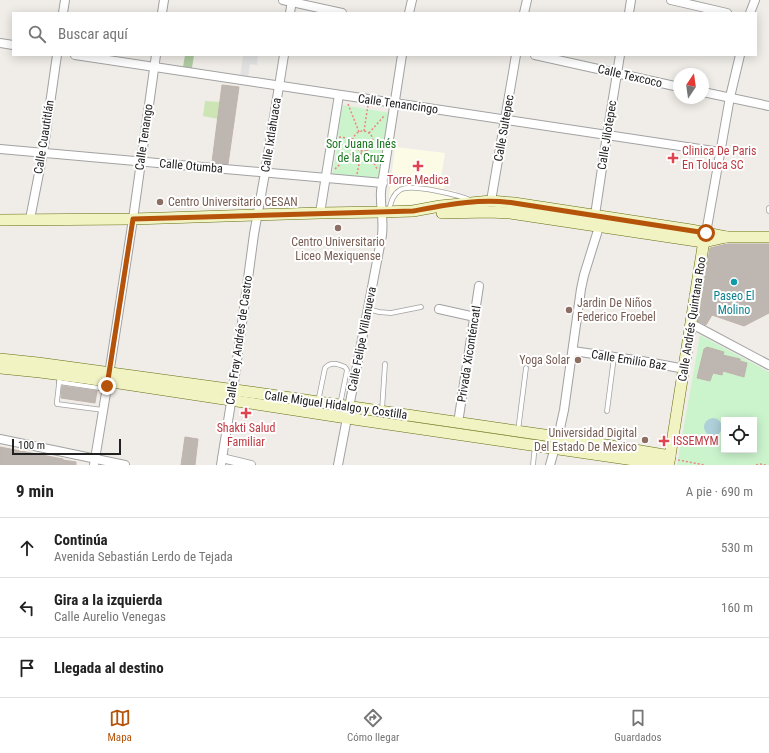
<!DOCTYPE html>
<html lang="es">
<head>
<meta charset="utf-8">
<style>
	body { margin:0; font-family:"Roboto Condensed",sans-serif; background:#f2f2f2; color:#222 }
	.controls { position:absolute; right:12px; bottom:12px; display:grid; overflow:hidden; border-radius:0px; box-shadow:0 2px 10px #0003 }
	.controls button { width:36px; height:36px; display:grid; place-items:center; padding:0; border:0; border-bottom:1px solid #e0e0e0; background:#fff; color:#222; font:20px sans-serif }
	.compass { position:absolute; left:673px; top:68px; width:36px; height:36px; border-radius:50%; background:#fff; box-shadow:0 2px 10px #0003; rotate:13deg }
	.scale { position:absolute; left:12px; bottom:10px; width:109px; box-sizing:border-box; padding-left:4px; border:2px solid #212121; border-top:0; font-size:11px; line-height:14px; white-space:nowrap; color:#212121; -webkit-text-stroke:3px #fff; paint-order:stroke }
	.stop { position:absolute; width:12px; height:12px; margin:-9px; border:3px solid #b45309; border-radius:50%; background:#fff }
	.stop.end { background:#b45309; border-color:#fff; box-shadow:0 1px 4px #0008 }
	.list { margin:0; padding:0; list-style:none }
	h2 { display:flex; justify-content:space-between; align-items:center; height:52px; margin:0; padding:0 16px; font-size:17px }
	h2 small { font-size:13px; font-weight:400; color:#767676 }
	.list li { display:grid; grid-template-columns:26px 1fr auto; gap:12px; align-items:center; box-sizing:border-box; height:60px; padding:0 16px; border-top:1px solid #e0e0e0 }
	.list b { display:block; font-size:15px; white-space:nowrap }
	.list p { margin:0; font-size:13px; white-space:nowrap; color:#767676 }
	.list em { font-size:13px; font-style:normal; color:#767676 }
	.icon { flex:none; width:22px; height:22px; fill:none; stroke:currentColor; stroke-width:2; stroke-linecap:round; stroke-linejoin:round }
	.map { position:relative; flex:none; width:769px; height:465px; overflow:hidden }
	.search { position:absolute; background:#fff; box-shadow:0 2px 10px #0003; left:12px; right:12px; top:12px; height:44px; display:flex; align-items:center; gap:10px; box-sizing:border-box; padding:0 14px; border-radius:0px; color:#767676; font-size:15px }
	.sheet { height:232px; background:#fff }
	nav { display:flex; justify-content:space-around; align-items:center; box-sizing:border-box; height:56px; border-top:1px solid #e0e0e0; background:#fff; font-size:11px; color:#767676 }
	nav a { display:grid; justify-items:center; gap:2px }
	nav .on { color:#b45309 }
	.map>svg:first-child { display:block }
	.education { fill:#fcfbe5 }
	.grass { fill:#cde4b4 }
	.forest { fill:#afcba2 }
	.park { fill:#cbf4cd; fill-rule:evenodd }
	.parking { fill:#e1e1e1 }
	.water { fill:#aed0d8 }
	.building { fill:#bdb6b1; stroke:#c0b4ac }
	.lines { fill:none; stroke-linecap:round; stroke-linejoin:round }
	.lane-casing { stroke:#a2a2a2; stroke-width:5.5 }
	.street-casing { stroke:#a2a2a2; stroke-width:10 }
	.secondary-casing { stroke:#676e11; stroke-width:12 }
	.path { stroke:#eb867e; stroke-width:1.5; stroke-dasharray:2 2; stroke-linecap:butt }
	.lane { stroke:#fff; stroke-width:4 }
	.street { stroke:#fff; stroke-width:8 }
	.secondary { stroke:#f2f3c3; stroke-width:11 }
	.route { stroke:#b45309; stroke-width:5 }
	.health-dot { fill:#e0444e; stroke:#fff; stroke-width:1.5 }
	.education-dot { fill:#8d6e63; stroke:#fff; stroke-width:1.5 }
	.culture-dot { fill:#0f9aa8; stroke:#fff; stroke-width:1.5 }
	.labels { text-anchor:middle; dominant-baseline:central; stroke-width:4; stroke-linejoin:round; paint-order:stroke }
	.street-label { font-size:12px; fill:#212121; stroke:#fff }
	.park-label { font-size:12px; fill:#18751d; stroke:#fff }
	.health-label { font-size:12px; fill:#be3a42; stroke:#fff; text-anchor:start }
	.education-label { font-size:12px; fill:#785e54; stroke:#fff; text-anchor:start }
	.culture-label { font-size:12px; fill:#0d838f; stroke:#fff }
</style>
</head>
<body>
<div class="map">
<svg width="769" height="465" viewBox="0 0 769 465">
	<rect width="100%" height="100%" fill="#f0ede8"/>
	<path class="education" d="M395 147 445 153 441 178 446 179 444 189 456 191V201L388 206Z"/>
	<path class="grass" d="M205 101 221 102 218 119 203 116Z"/>
	<path class="forest" d="M185 55H194L192 68 183 67Z"/>
	<g class="park">
		<path d="M343 105 390 113 381 181 332 177 339 136 338 135 340 108 341 107 342 110Z"/>
		<path d="M700 335 769 372V465H677ZM724 420H754V450H724Z"/>
	</g>
	<path class="parking" d="M243 55H258L257 65 250 64 248 78 240 77Z"/>
	<circle class="water" cx="713" cy="427" r="9"/>
	<g class="building">
		<path d="M222 85 239 87 228 164 212 162Z"/>
		<path d="M727 244H769V313L744 326 712 315 706 325 698 321 710 248Z"/>
		<path d="M707 347 724 352 723 355 740 359V361L747 363 744 377 723 371 722 375 713 373 710 381 697 378 704 349Z"/>
		<path d="M62 386 97 391 95 403 61 398Z"/>
		<path d="M185 437 198 439 195 465H181Z"/>
		<path d="M0 447 63 459V460L76 462V465H0Z"/>
	</g>
	<g class="lines">
		<defs>
			<g id="lane">
				<path d="M769 208V211"/>
				<path d="M389 211C391 203 392 195 400 190 411 183 458 195 470 200"/>
				<path d="M368 309 379 312 391 313 421 307"/>
				<path d="M60 375 57 401V404L103 410"/>
				<path d="M59 382 106 389"/>
				<path d="M318 402 325 368C331 361 338 364 345 367L347 370 340 405"/>
				<path d="M382 410 385 364"/>
				<path d="M607 411 614 357"/>
				<path d="M518 431 526 368"/>
				<path d="M533 465 535 445"/>
			</g>
			<g id="street">
				<path d="M283 0 342 13"/>
				<path d="M671 0 727 13"/>
				<path d="M63 13 65 0"/>
				<path d="M162 13 164 0"/>
				<path d="M290 13 292 0"/>
				<path d="M409 13 412 0"/>
				<path d="M524 13 527 0"/>
				<path d="M629 13 631 0"/>
				<path d="M750 13 755 0"/>
				<path d="M0 43 13 45"/>
				<path d="M75 55 720 152"/>
				<path d="M535 55 679 87"/>
				<path d="M703 92 769 106"/>
				<path d="M0 149 383 183"/>
				<path d="M491 201 516 55"/>
				<path d="M320 213 339 95"/>
				<path d="M595 215 607 135 620 55"/>
				<path d="M30 219 43 153 57 55"/>
				<path d="M706 233 730 97 740 55"/>
				<path d="M439 309 475 317"/>
				<path d="M692 324 769 365"/>
				<path d="M573 351 642 361 685 369"/>
				<path d="M458 423 479 286"/>
				<path d="M0 439 125 465"/>
				<path d="M222 458 251 465"/>
				<path d="M94 465 108 381 133 219 156 55"/>
				<path d="M221 465 233 390 254 234 265 173 284 55"/>
				<path d="M338 465 382 235C384 220 380 206 381 191L402 55"/>
				<path d="M550 465 559 433 564 410 581 289 584 275 599 227"/>
			</g>
			<g id="secondary">
				<path d="M442 213 489 212 510 213 690 240 704 242 726 237H769"/>
				<path d="M0 220 133 219 320 213 382 212 413 211 440 206 491 201 514 203 691 230 726 237"/>
				<path d="M0 359 38 363 257 393 558 437 670 456"/>
				<path d="M0 368 40 372 86 378 347 418 668 465"/>
				<path d="M669 462 705 234"/>
			</g>
		</defs>
		<use href="#lane" class="lane-casing"/>
		<use href="#street" class="street-casing"/>
		<use href="#secondary" class="secondary-casing"/>
		<g class="path">
			<path d="M348 104 359 132"/>
			<path d="M364 131 368 105"/>
			<circle cx="363" cy="141" r="10"/>
			<path d="M369 133 385 115"/>
			<path d="M339 137 353 139"/>
			<path d="M372 142 380 144"/>
			<path d="M367 149 377 169"/>
			<path d="M335 169 357 148"/>
			<path d="M357 174 362 150"/>
			<path d="M678 460 705 465"/>
			<path d="M756 465 760 464 766 465"/>
		</g>
		<use href="#lane" class="lane"/>
		<use href="#street" class="street"/>
		<use href="#secondary" class="secondary"/>
	</g>
	<g class="lines">
		<path class="route" d="M107 386 133 219 413 211C446 205 480 198 514 203L706 233"/>
	</g>
	<g class="health-dot">
		<path d="M671 152h4v4h4v4h-4v4h-4v-4h-4v-4h4z"/>
		<path d="M416 160h4v4h4v4h-4v4h-4v-4h-4v-4h4z"/>
		<path d="M244 407h4v4h4v4h-4v4h-4v-4h-4v-4h4z"/>
		<path d="M662 435h4v4h4v4h-4v4h-4v-4h-4v-4h4z"/>
	</g>
	<g class="education-dot">
		<circle cx="160" cy="202" r="4"/>
		<circle cx="338" cy="228" r="4"/>
		<circle cx="569" cy="310" r="4"/>
		<circle cx="578" cy="360" r="4"/>
		<circle cx="645" cy="440" r="4"/>
	</g>
	<circle class="culture-dot" cx="734" cy="282" r="4"/>
	<g class="labels">
		<g class="street-label">
			<text transform="translate(630 76) rotate(13)">Calle Texcoco</text>
			<text transform="translate(398 104) rotate(8)">Calle Tenancingo</text>
			<text transform="translate(504 128) rotate(-80)">Calle Sultepec</text>
			<text transform="translate(271 135) rotate(-81)">Calle Ixtlahuaca</text>
			<text transform="translate(607 135) rotate(-81)">Calle Jilotepec</text>
			<text transform="translate(44 137) rotate(-81)">Calle Cuautitlán</text>
			<text transform="translate(144 137) rotate(-82)">Calle Tenango</text>
			<text transform="translate(191 166) rotate(5)">Calle Otumba</text>
			<text transform="translate(692 319) rotate(-81)">Calle Andrés Quintana Roo</text>
			<text transform="translate(362 339) rotate(-79)">Calle Felipe Villanueva</text>
			<text transform="translate(239 340) rotate(-82)">Calle Fray Andrés de Castro</text>
			<text transform="translate(469 354) rotate(-81)">Privada Xiconténcatl</text>
			<text transform="translate(629 360) rotate(9)">Calle Emilio Baz</text>
			<text transform="translate(336 405) rotate(8)">Calle Miguel Hidalgo y Costilla</text>
		</g>
		<g class="park-label">
			<text x="361" y="144">Sor Juana Inés<tspan x="361" dy="14">de la Cruz</tspan></text>
		</g>
		<g class="health-label">
			<text x="682" y="151">Clinica De Paris<tspan x="682" dy="14">En Toluca SC</tspan></text>
			<text x="418" y="180" text-anchor="middle">Torre Medica</text>
			<text x="246" y="428" text-anchor="middle">Shakti Salud<tspan x="246" dy="14">Familiar</tspan></text>
			<text x="673" y="441">ISSEMYM</text>
		</g>
		<g class="education-label">
			<text x="168" y="202">Centro Universitario CESAN</text>
			<text x="338" y="242" text-anchor="middle">Centro Universitario<tspan x="338" dy="14">Liceo Mexiquense</tspan></text>
			<text x="577" y="303">Jardin De Niños<tspan x="577" dy="14">Federico Froebel</tspan></text>
			<text x="570" y="360" text-anchor="end">Yoga Solar</text>
			<text x="637" y="433" text-anchor="end">Universidad Digital<tspan x="637" dy="14">Del Estado De Mexico</tspan></text>
		</g>
		<g class="culture-label">
			<text x="734" y="296">Paseo El<tspan x="734" dy="14">Molino</tspan></text>
		</g>
	</g>
</svg>
<div class="controls">
<button><svg class="icon" aria-label="locate" viewBox="0 0 24 24"><circle cx="12" cy="12" r="6"/><path d="M12 2v4M12 18v4M2 12h4M18 12h4"/></svg></button>
</div>
<svg class="compass" viewBox="-18 -18 36 36"><path d="M0-13l5 13h-10z" fill="#e53935"/><path d="M0 13l5-13h-10z" fill="#767676"/></svg>
<div class="scale">100 m</div>
<div class="stop" style="left:706px;top:233px"></div>
<div class="stop end" style="left:107px;top:386px"></div>
<div class="search"><svg class="icon" aria-label="search" viewBox="0 0 24 24"><circle cx="10" cy="10" r="6"/><path d="M15 15l6 6"/></svg>Buscar aquí</div>
</div>
<section class="sheet">
<h2>9 min<small>A pie · 690 m</small></h2>
<ul class="list">
<li><svg class="icon" aria-label="ahead" viewBox="0 0 24 24"><path d="M12 20V5M6 11l6-6 6 6"/></svg><div><b>Continúa</b><p>Avenida Sebastián Lerdo de Tejada</p></div><em>530 m</em></li>
<li><svg class="icon" aria-label="left" viewBox="0 0 24 24"><path d="M17 20v-9H6M10 6l-5 5 5 5"/></svg><div><b>Gira a la izquierda</b><p>Calle Aurelio Venegas</p></div><em>160 m</em></li>
<li><svg class="icon" aria-label="arrive" viewBox="0 0 24 24"><path d="M6 21V4h12l-3 4 3 4H6"/></svg><div><b>Llegada al destino</b></div></li>
</ul>
</section>
<nav>
<a class="on"><svg class="icon" aria-label="map" viewBox="0 0 24 24"><path d="M3 6l6-2 6 2 6-2v14l-6 2-6-2-6 2zM9 4v14M15 6v14"/></svg>Mapa</a>
<a><svg class="icon" aria-label="directions" viewBox="0 0 24 24"><path d="M12 3l9 9-9 9-9-9zM9 14v-3h6M13 9l2 2-2 2"/></svg>Cómo llegar</a>
<a><svg class="icon" aria-label="saved" viewBox="0 0 24 24"><path d="M7 4h10v16l-5-4-5 4z"/></svg>Guardados</a>
</nav>
</body>
</html>
